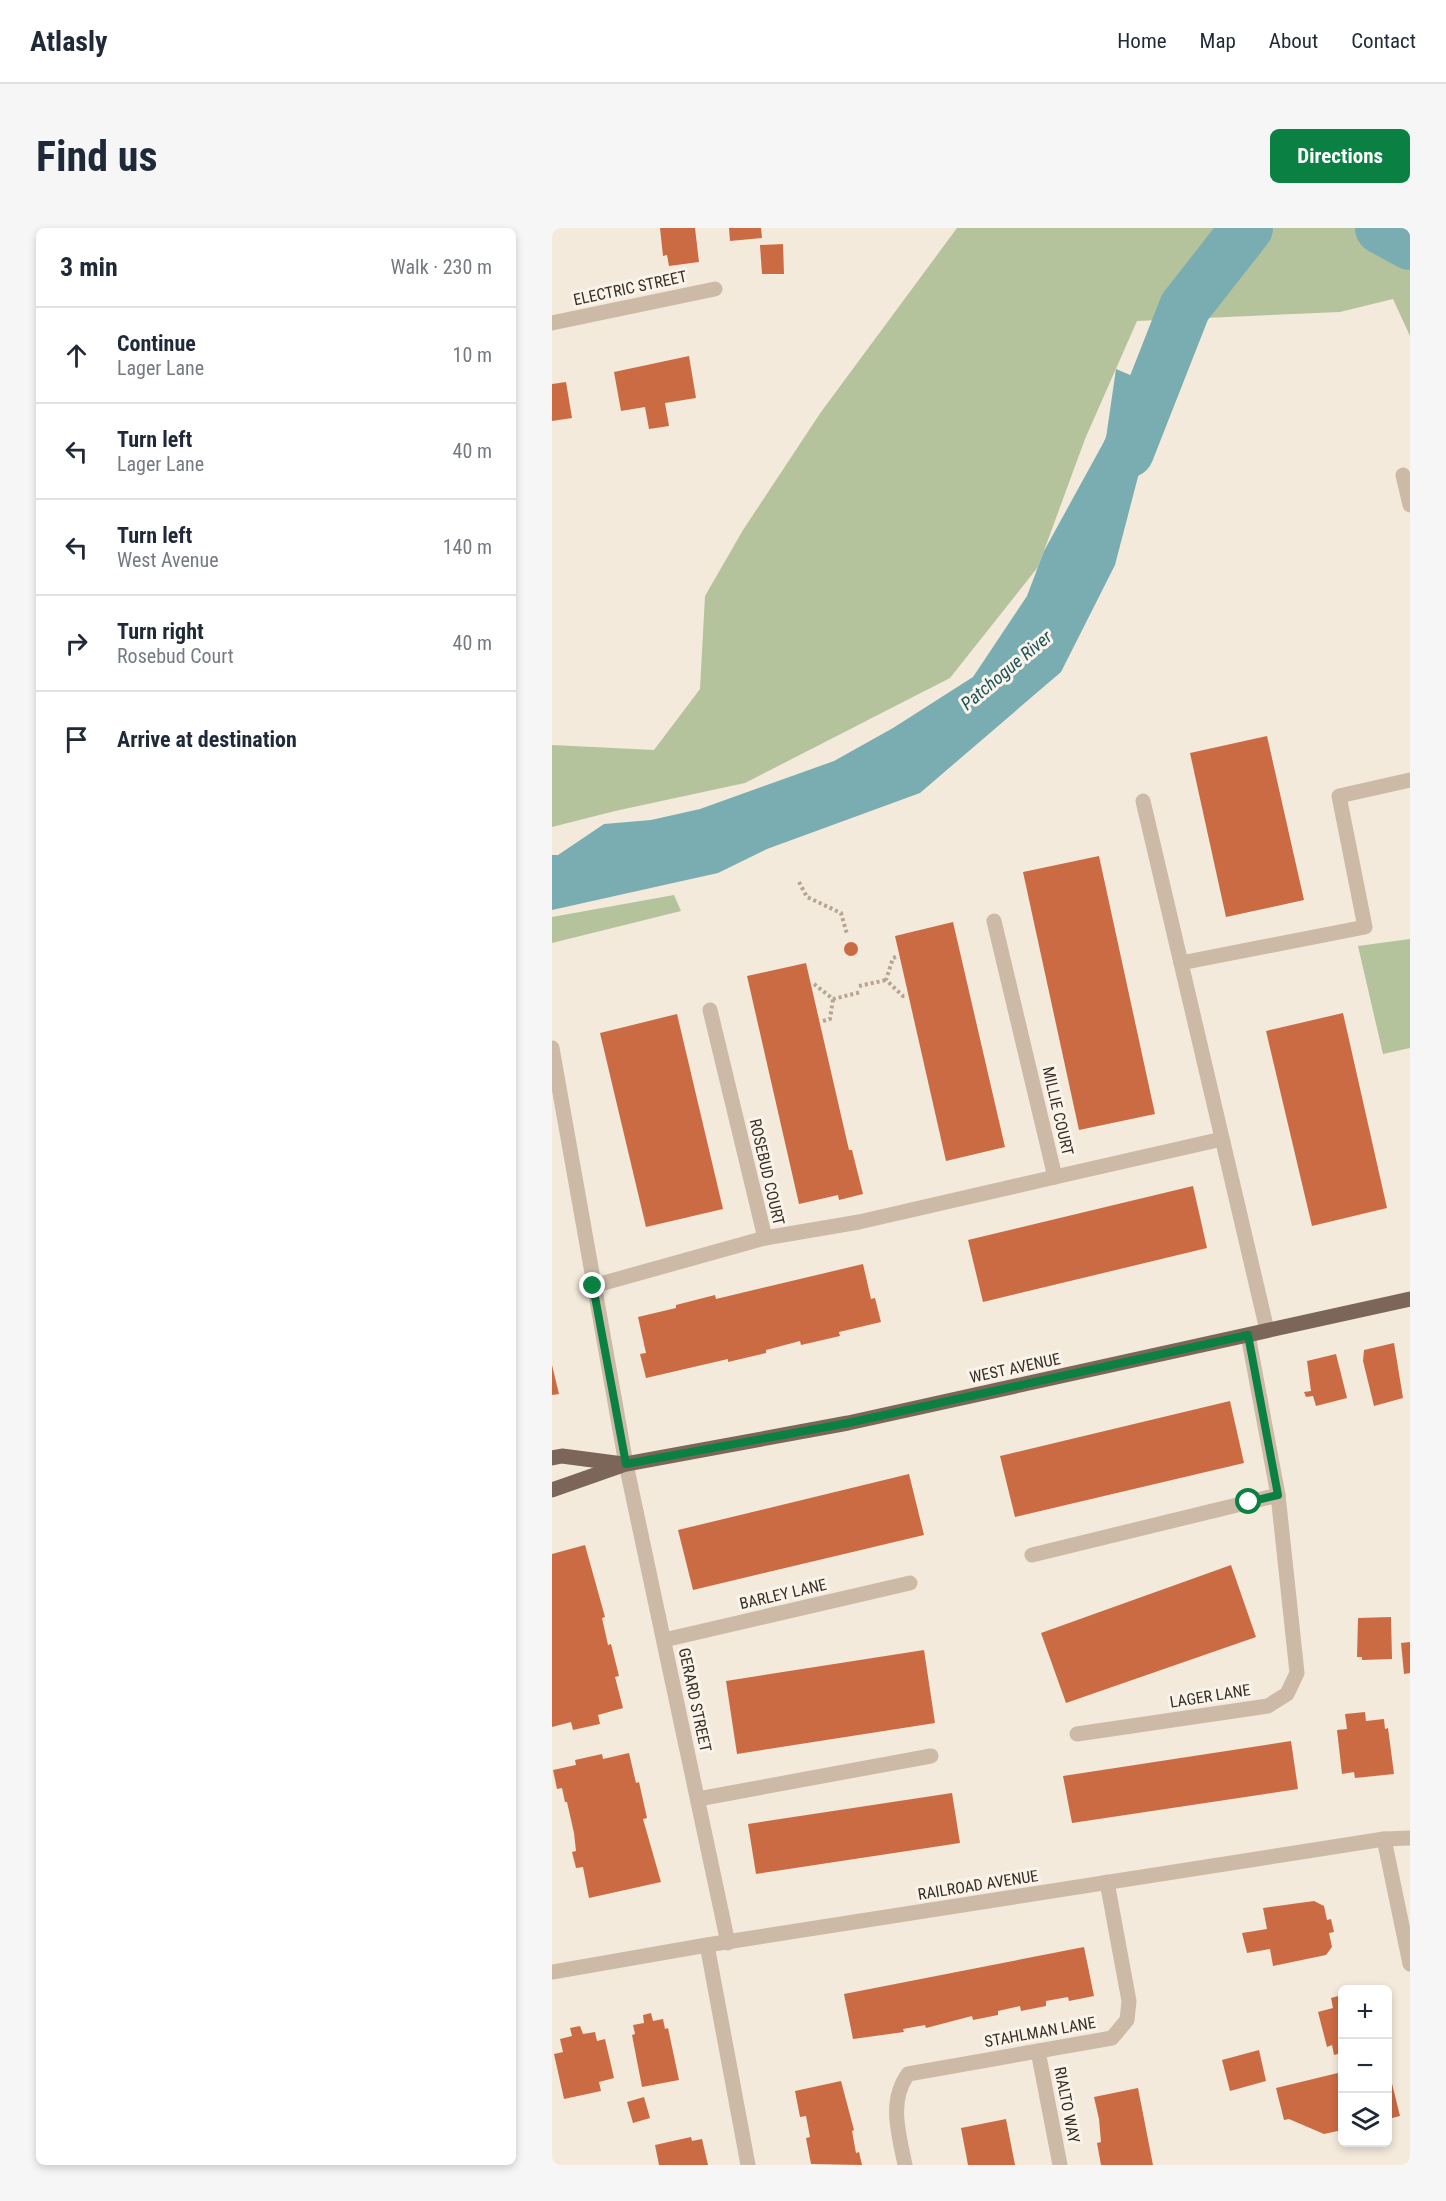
<!DOCTYPE html>
<html lang="en">
<head>
<meta charset="utf-8">
<style>
	body { margin:0; font-family:"Roboto Condensed",sans-serif; background:#f6f6f7; color:#1f2937 }
	.controls { position:absolute; right:18px; bottom:18px; display:grid; overflow:hidden; border-radius:9px; box-shadow:0 3px 9px #0003 }
	.controls button { width:54px; height:54px; display:grid; place-items:center; padding:0; border:0; border-bottom:2px solid #e0e1e3; background:#fff; color:#1f2937; font:30px sans-serif }
	.stop { position:absolute; width:18px; height:18px; margin:-14px; border:4px solid #0b8043; border-radius:50%; background:#fff }
	.stop.end { background:#0b8043; border-color:#fff; box-shadow:0 2px 6px #0008 }
	.list { margin:0; padding:0; list-style:none }
	h2 { display:flex; justify-content:space-between; align-items:center; height:78px; margin:0; padding:0 24px; font-size:26px }
	h2 small { font-size:20px; font-weight:400; color:#747a83 }
	.list li { display:grid; grid-template-columns:39px 1fr auto; gap:18px; align-items:center; box-sizing:border-box; height:96px; padding:0 24px; border-top:2px solid #e0e1e3 }
	.list b { display:block; font-size:22px; white-space:nowrap }
	.list p { margin:0; font-size:20px; white-space:nowrap; color:#747a83 }
	.list em { font-size:20px; font-style:normal; color:#747a83 }
	.icon { flex:none; width:33px; height:33px; fill:none; stroke:currentColor; stroke-width:2; stroke-linecap:round; stroke-linejoin:round }
	.map { position:relative; flex:none; width:858px; height:1937px; overflow:hidden; border-radius:9px }
	header { display:flex; align-items:center; gap:36px; box-sizing:border-box; height:84px; padding:0 30px; background:#fff; border-bottom:2px solid #e0e1e3 }
	header strong { font-size:28px }
	nav { display:flex; gap:33px; margin-inline-start:auto; font-size:21px }
	.intro { display:flex; align-items:center; justify-content:space-between; box-sizing:border-box; height:144px; padding:0 36px }
	h1 { margin:0; font-size:42px }
	.button { padding:15px 27px; border-radius:9px; background:#0b8043; color:#fff; font-size:21px; font-weight:700 }
	main { display:flex; gap:36px; padding:0 36px }
	aside { flex:1; background:#fff; border-radius:9px; box-shadow:0 3px 9px #0003 }
	.map>svg:first-child { display:block }
	.green { fill:#b4c39b }
	.water { fill:#7aadb2 }
	.lines { fill:none; stroke-linecap:round; stroke-linejoin:round }
	.river { stroke:#7aadb2; stroke-width:52 }
	.building { fill:#cb6b43 }
	.path { stroke:#b8a492; stroke-width:4; stroke-dasharray:3 3; stroke-linecap:butt }
	.minor { stroke:#ccbaa7; stroke-width:15 }
	.major { stroke:#7b6659; stroke-width:15 }
	.route { stroke:#0b8043; stroke-width:8 }
	.labels { text-anchor:middle; dominant-baseline:central; stroke-width:6; stroke-linejoin:round; paint-order:stroke }
	.street-label { font-size:16px; fill:#382e28; stroke:#faf3e9 }
	.water-label { font-size:18px; font-style:italic; fill:#1c545c; stroke:#faf3e9 }
</style>
</head>
<body>
<header>
<strong>Atlasly</strong>
<nav><a>Home</a><a>Map</a><a>About</a><a>Contact</a></nav>
</header>
<div class="intro"><h1>Find us</h1><a class="button">Directions</a></div>
<main>
<aside>
<h2>3 min<small>Walk · 230 m</small></h2>
<ul class="list">
<li><svg class="icon" aria-label="ahead" viewBox="0 0 24 24"><path d="M12 20V5M6 11l6-6 6 6"/></svg><div><b>Continue</b><p>Lager Lane</p></div><em>10 m</em></li>
<li><svg class="icon" aria-label="left" viewBox="0 0 24 24"><path d="M17 20v-9H6M10 6l-5 5 5 5"/></svg><div><b>Turn left</b><p>Lager Lane</p></div><em>40 m</em></li>
<li><svg class="icon" aria-label="left" viewBox="0 0 24 24"><path d="M17 20v-9H6M10 6l-5 5 5 5"/></svg><div><b>Turn left</b><p>West Avenue</p></div><em>140 m</em></li>
<li><svg class="icon" aria-label="right" viewBox="0 0 24 24"><path d="M7 20v-9h11M14 6l5 5-5 5"/></svg><div><b>Turn right</b><p>Rosebud Court</p></div><em>40 m</em></li>
<li><svg class="icon" aria-label="arrive" viewBox="0 0 24 24"><path d="M6 21V4h12l-3 4 3 4H6"/></svg><div><b>Arrive at destination</b></div></li>
</ul>
</aside>
<div class="map">
<svg width="858" height="1937" viewBox="0 0 858 1937">
	<rect width="100%" height="100%" fill="#f3eadc"/>
	<g class="green">
		<path d="M405 0H858V108L841 71 788 84 585 93 533 211 486 339 398 450 193 555 63 583 0 599V517L102 522 148 461 153 368 191 302 269 184Z"/>
		<path d="M122 667 129 683 0 715V689Z"/>
		<path d="M858 711V820L831 826 806 718Z"/>
	</g>
	<path class="water" d="M564 141 602 157 599 199 563 337 509 444 368 565 215 621 166 645 0 682V627H6L52 596 99 592 148 581 282 533 341 500 421 449 475 368 492 323 554 210Z"/>
	<g class="lines">
		<g class="river">
			<path d="M829 0 858 16"/>
			<path d="M576 224 633 79 695 0"/>
		</g>
	</g>
	<g class="building">
		<path d="M108 0H143L147 34 117 38 115 27 111 28Z"/>
		<path d="M177 0H209L210 10 178 13Z"/>
		<path d="M231 16 232 46H210L208 17Z"/>
		<path d="M137 128 144 170 113 175 117 198 97 201 93 179 69 183 62 144Z"/>
		<path d="M14 154 20 190 0 193V156Z"/>
		<path d="M715 508 752 672 674 689 638 525Z"/>
		<path d="M547 628 603 886 527 902 471 644Z"/>
		<path d="M401 694 453 919 394 933 343 708Z"/>
		<circle cx="299" cy="721" r="7"/>
		<path d="M254 735 297 922H300L311 966 287 972 286 967 247 976 195 748Z"/>
		<path d="M791 785 835 980 760 998 714 803Z"/>
		<path d="M125 786 171 981 94 999 48 805Z"/>
		<path d="M641 958 655 1020 431 1074 416 1012Z"/>
		<path d="M311 1036 319 1071 323 1070 329 1094 287 1104 288 1108 249 1117 248 1113 214 1122V1125L176 1134V1131L94 1150 88 1126 94 1125 86 1089 124 1080V1077L163 1067 164 1071Z"/>
		<path d="M842 1115 851 1170 822 1178 811 1133 812 1122Z"/>
		<path d="M784 1126 795 1170 764 1178 761 1168 754 1169 752 1164 759 1163 755 1133Z"/>
		<path d="M0 1137 7 1166 0 1167Z"/>
		<path d="M678 1173 692 1235 463 1289 448 1228Z"/>
		<path d="M357 1246 372 1307 141 1362 126 1302Z"/>
		<path d="M33 1317 53 1389 50 1390 56 1417 59 1416 67 1448 63 1449 71 1480 46 1487 48 1496 21 1502 19 1494 0 1499V1326Z"/>
		<path d="M679 1337 704 1409 514 1475 489 1405Z"/>
		<path d="M839 1389 840 1431 810 1432V1429H805L806 1390Z"/>
		<path d="M858 1414V1445L852 1446 849 1415Z"/>
		<path d="M372 1422 383 1495 185 1526 174 1453Z"/>
		<path d="M813 1484 814 1493 832 1491 833 1501 836 1500 842 1546 803 1550 802 1544 790 1546 785 1502 795 1501 793 1486Z"/>
		<path d="M739 1513 746 1561 520 1595 511 1548Z"/>
		<path d="M77 1525 84 1555 87 1554 95 1590 91 1591 109 1654 37 1670 31 1639 24 1640 20 1624 24 1623 22 1605 15 1574H13L10 1560 5 1561 1 1542 24 1537 23 1532 50 1526 51 1531Z"/>
		<path d="M400 1565 408 1615 204 1646 196 1596Z"/>
		<path d="M762 1673 772 1678 775 1692 779 1691 782 1704 777 1705 780 1719 774 1727 721 1738 718 1721 695 1725 690 1705 715 1701 711 1680Z"/>
		<path d="M532 1719 542 1768 517 1773 516 1769 494 1773V1778L469 1783 468 1778 446 1783V1787L421 1792 420 1788 374 1800 373 1797 351 1801 352 1804 301 1811 292 1766Z"/>
		<path d="M790 1767V1825L782 1827 780 1817 775 1819 766 1784 781 1780 779 1770Z"/>
		<path d="M99 1785 101 1793 111 1791 113 1801 116 1800 127 1852 90 1859 80 1807 83 1806 81 1797 92 1795 91 1787Z"/>
		<path d="M28 1798 31 1806 43 1804 45 1813 53 1811 62 1850 47 1854 49 1863 12 1871 2 1826 11 1824 8 1811 20 1808 18 1800Z"/>
		<path d="M707 1822 714 1853 678 1863 670 1832Z"/>
		<path d="M836 1839 848 1888 836 1891Z"/>
		<path d="M790 1844V1902L772 1906 737 1891 732 1892 724 1860Z"/>
		<path d="M289 1853 302 1902 300 1903 304 1925 307 1924 310 1937 259 1936 254 1910 258 1909 254 1888 248 1889 243 1863Z"/>
		<path d="M586 1860 601 1937H549L545 1915 549 1914 547 1891 542 1869Z"/>
		<path d="M92 1869 98 1890 81 1895 75 1874Z"/>
		<path d="M454 1891 463 1937H416L409 1900Z"/>
		<path d="M139 1909 140 1913 150 1911 156 1937H107L103 1917Z"/>
	</g>
	<g class="lines">
		<g class="path">
			<path d="M247 654 255 669 289 685 295 706"/>
			<path d="M344 729 341 730 334 752 351 768H355"/>
			<path d="M262 756 281 771 309 764"/>
			<path d="M307 758 334 752"/>
			<path d="M271 793 278 791 281 771"/>
		</g>
		<g class="minor">
			<path d="M0 95 163 61"/>
			<path d="M851 247 858 277"/>
			<path d="M591 573 629 735"/>
			<path d="M442 693 503 949 670 911"/>
			<path d="M0 820 74 1236 176 1715"/>
			<path d="M213 1010 307 994 503 949"/>
			<path d="M41 1058 213 1010 158 782"/>
			<path d="M715 1102 629 735 813 699 787 568 858 552"/>
			<path d="M480 1327 726 1267"/>
			<path d="M112 1412 358 1355"/>
			<path d="M525 1506 716 1478 735 1466 745 1445 726 1267 696 1107"/>
			<path d="M146 1571 379 1528"/>
			<path d="M832 1611 858 1736"/>
			<path d="M155 1717 196 1937"/>
			<path d="M0 1744 155 1717 832 1611 858 1610"/>
			<path d="M486 1823 508 1937"/>
			<path d="M353 1937C347 1906 336 1874 356 1846L560 1810 575 1792 577 1773 555 1654"/>
		</g>
		<g class="major">
			<path d="M0 1230 10 1228 71 1236"/>
			<path d="M0 1262 74 1236 296 1195 858 1071"/>
		</g>
	</g>
	<g class="lines">
		<path class="route" d="M41 1058 74 1236 296 1195 696 1107 726 1267 697 1274"/>
	</g>
	<g class="labels">
		<g class="street-label">
			<text transform="translate(78 60) rotate(-12)">ELECTRIC STREET</text>
			<text transform="translate(506 883) rotate(77)">MILLIE COURT</text>
			<text transform="translate(215 944) rotate(77)">ROSEBUD COURT</text>
			<text transform="translate(463 1140) rotate(-12)">WEST AVENUE</text>
			<text transform="translate(231 1366) rotate(-13)">BARLEY LANE</text>
			<text transform="translate(658 1468) rotate(-9)">LAGER LANE</text>
			<text transform="translate(143 1472) rotate(78)">GERARD STREET</text>
			<text transform="translate(426 1657) rotate(-9)">RAILROAD AVENUE</text>
			<text transform="translate(488 1804) rotate(-10)">STAHLMAN LANE</text>
			<text transform="translate(515 1877) rotate(79)">RIALTO WAY</text>
		</g>
		<g class="water-label">
			<text transform="translate(454 442) rotate(-40)">Patchogue River</text>
		</g>
	</g>
</svg>
<div class="controls">
<button>+</button>
<button>−</button>
<button><svg class="icon" aria-label="layers" viewBox="0 0 24 24"><path d="M12 4l9 5-9 5-9-5zM3 14l9 5 9-5"/></svg></button>
</div>
<div class="stop" style="left:697px;top:1274px"></div>
<div class="stop end" style="left:41px;top:1058px"></div>
</div>
</main>
</body>
</html>
